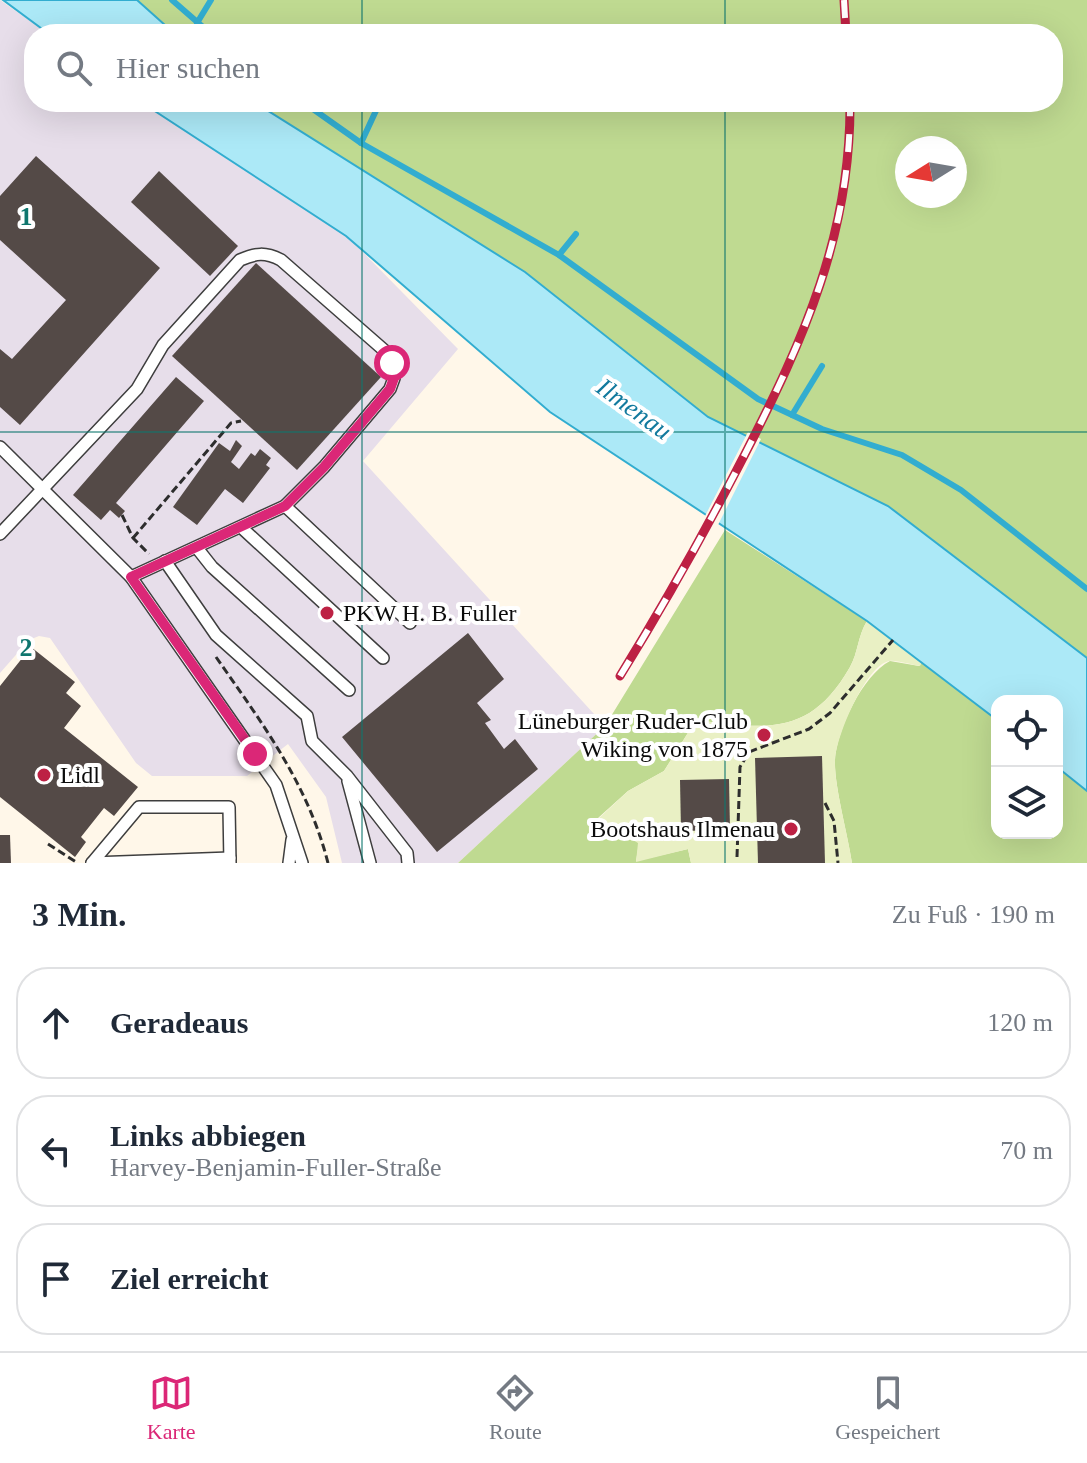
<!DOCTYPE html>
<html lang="de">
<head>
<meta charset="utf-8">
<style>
	body { margin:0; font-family:Georgia,serif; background:#f6f6f7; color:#1f2937 }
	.controls { position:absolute; right:24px; bottom:24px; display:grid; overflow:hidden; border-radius:16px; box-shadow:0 8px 32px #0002 }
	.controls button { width:72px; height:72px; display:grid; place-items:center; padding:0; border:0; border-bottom:2px solid #e0e1e3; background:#fff; color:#1f2937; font:40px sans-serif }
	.compass { position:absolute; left:895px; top:136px; width:72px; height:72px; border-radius:50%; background:#fff; box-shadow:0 8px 32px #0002; rotate:259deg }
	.stop { position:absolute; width:24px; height:24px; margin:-18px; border:6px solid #db2777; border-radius:50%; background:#fff }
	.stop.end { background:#db2777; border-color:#fff; box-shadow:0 2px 8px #0008 }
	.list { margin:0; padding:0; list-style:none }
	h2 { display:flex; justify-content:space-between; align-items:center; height:104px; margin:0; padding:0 32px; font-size:34px }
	h2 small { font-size:26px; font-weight:400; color:#747a83 }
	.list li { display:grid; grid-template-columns:52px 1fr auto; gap:24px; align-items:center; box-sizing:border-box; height:112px; margin:0 16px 16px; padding:0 16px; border:2px solid #e0e1e3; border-radius:32px }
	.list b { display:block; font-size:30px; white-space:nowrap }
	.list p { margin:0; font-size:26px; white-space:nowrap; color:#747a83 }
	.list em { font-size:26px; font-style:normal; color:#747a83 }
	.icon { flex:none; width:44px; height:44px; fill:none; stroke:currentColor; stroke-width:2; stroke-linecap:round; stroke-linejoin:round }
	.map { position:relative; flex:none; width:1087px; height:863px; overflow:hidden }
	.search { position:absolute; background:#fff; box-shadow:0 8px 32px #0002; left:24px; right:24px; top:24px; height:88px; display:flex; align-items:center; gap:20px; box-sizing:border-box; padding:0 28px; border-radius:32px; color:#747a83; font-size:30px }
	.sheet { height:488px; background:#fff }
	nav { display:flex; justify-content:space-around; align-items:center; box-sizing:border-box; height:112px; border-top:2px solid #e0e1e3; background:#fff; font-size:22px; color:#747a83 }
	nav a { display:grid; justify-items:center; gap:4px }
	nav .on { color:#db2777 }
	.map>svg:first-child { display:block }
	.industrial { fill:#e7deea }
	.forest { fill:#bfda91; fill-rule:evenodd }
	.pitch { fill:#e9f0c4 }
	.water { fill:#ace9f7; stroke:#32add0; stroke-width:2 }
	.pier { fill:#fff7e9 }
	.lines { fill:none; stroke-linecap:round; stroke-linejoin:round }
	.stream { stroke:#32add0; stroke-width:6 }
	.building { fill:#544a47 }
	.service-casing { stroke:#3e3e3e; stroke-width:14 }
	.path { stroke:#2d2d2d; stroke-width:3; stroke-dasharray:8 4; stroke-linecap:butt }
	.service { stroke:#fff; stroke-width:11 }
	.rail-casing { stroke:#bd2144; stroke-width:9 }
	.rail { stroke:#fff; stroke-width:6; stroke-dasharray:18; stroke-linecap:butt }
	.route { stroke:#db2777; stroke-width:10 }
	.grid { fill:none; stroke:#0f766e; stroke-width:2; stroke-opacity:0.55 }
	.poi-dot { fill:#bd2144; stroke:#fff; stroke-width:3 }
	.labels { text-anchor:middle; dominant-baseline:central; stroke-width:8; stroke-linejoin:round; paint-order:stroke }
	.poi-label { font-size:24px; fill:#0b0b0b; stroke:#fff; text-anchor:start }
	.water-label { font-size:26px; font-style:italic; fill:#127a9e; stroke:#fff }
	.grid-label { font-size:26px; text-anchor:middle; font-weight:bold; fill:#0f766e; stroke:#fff; stroke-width:8; stroke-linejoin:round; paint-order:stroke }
</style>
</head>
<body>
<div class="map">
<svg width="1087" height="863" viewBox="0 0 1087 863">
	<rect width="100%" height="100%" fill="#fff7e9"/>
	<path class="industrial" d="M0 0 49 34H34V102H141L346 235 458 349 363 461 605 726 458 863H342L326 797 288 744 247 776H152L136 763 50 638 39 636 29 640 0 673Z"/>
	<g class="forest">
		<path d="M137 0H1087V658L888 506 708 417 525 272 254 102H1053V34H175ZM907 148H955V196H907Z"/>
		<path d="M725 530 867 621C858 635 858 653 850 667 810 737 766 729 696 720L664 771 628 791 598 818 639 843 636 861 688 849 691 863H458L605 726Z"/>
		<path d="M890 661 919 666 922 662 997 720V833H1057V767L1087 791V863H852C848 835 834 786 835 760 837 729 863 675 890 661Z"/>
	</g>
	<path class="pitch" d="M867 621 922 662 920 666C911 665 897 660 889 661 865 666 836 738 835 760 834 787 848 834 852 863H691L688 849 636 862 638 843 598 819 628 791 664 771 696 720C766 729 810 737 850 667 858 653 858 635 867 621Z"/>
	<g class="water">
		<path d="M3 0H137L175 34H49Z"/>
		<path d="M141 102H254L525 272 708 417 888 506 1087 658V791L1057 767V701H997V720L867 621 550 412 346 236Z"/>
	</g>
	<path class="pier" d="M748 432 761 439 716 529 703 520Z"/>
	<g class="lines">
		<g class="stream">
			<path d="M172 0 211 34"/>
			<path d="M197 23 211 0"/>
			<path d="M303 102 361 143 559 255 758 399 822 429 902 455 961 490 1087 589"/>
			<path d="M361 143 380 102"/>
			<path d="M559 255 576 234"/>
			<path d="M792 415 822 366"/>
		</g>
	</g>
	<g class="building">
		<path d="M36 156 160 268 20 425 0 407V349L12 359 66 300 0 240V196Z"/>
		<path d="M159 171 238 246 210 276 131 202Z"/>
		<path d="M256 263 381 377 297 470 172 356Z"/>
		<path d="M176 377 204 401 116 503 125 511 119 518 110 510 101 520 73 495Z"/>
		<path d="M236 440 242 446 231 462 239 469 251 453 255 456 260 449 271 458 266 465 270 468 243 503 225 489 197 525 173 507 219 443 230 451Z"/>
		<path d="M468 633 504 679 477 703 491 720 485 723 504 749 515 739 538 769 437 852 342 737Z"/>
		<path d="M31 647 75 682 66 693 81 706 64 728 138 787 114 816 104 808 81 837 86 842 75 857 0 797V686Z"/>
		<path d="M822 756 825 863H758L755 758Z"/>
		<path d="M729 779 730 830 681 831 680 780Z"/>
		<path d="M0 835H10L11 863H0Z"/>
	</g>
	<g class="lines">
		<defs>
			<g id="service">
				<path d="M0 447 131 577 276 785 302 863"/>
				<path d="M285 506 410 623"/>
				<path d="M242 528 383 658"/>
				<path d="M0 534 137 389 163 345 240 260C256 253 265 252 281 260L385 351 394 378 390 389 324 467 285 506 131 577"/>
				<path d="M197 548 212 567 349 690"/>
				<path d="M165 561 216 635 307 716 312 741 347 776 407 853 408 863"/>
				<path d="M348 781 370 863"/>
				<path d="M92 863 139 807H229L230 863"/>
				<path d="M92 863 230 858"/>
				<path d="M289 863 292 840"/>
			</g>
		</defs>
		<use href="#service" class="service-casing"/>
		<g class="path">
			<path d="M122 515 133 538 149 554"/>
			<path d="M133 538 231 423 241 421"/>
			<path d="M216 657C262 723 308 784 328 863"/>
			<path d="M825 803 834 821 838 863"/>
			<path d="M48 844 76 862"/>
			<path d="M737 857 740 767 749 752 809 729 830 713 893 640"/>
		</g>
		<use href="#service" class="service"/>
		<defs>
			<g id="rail">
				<path d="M844 0 846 34"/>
				<path d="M620 676C665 603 706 530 745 454 804 339 851 234 850 102"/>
			</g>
		</defs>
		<use href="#rail" class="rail-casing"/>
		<use href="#rail" class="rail"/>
	</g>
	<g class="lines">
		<path class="route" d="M255 754 131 577 285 506 324 467 390 389 394 378 392 363"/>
	</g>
	<path class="grid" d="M362 0V34M725 0V34M362 102V863M725 102V863M0 432H1087"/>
	<g class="poi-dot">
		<circle cx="327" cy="613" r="8"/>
		<circle cx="764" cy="735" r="8"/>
		<circle cx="44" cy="775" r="8"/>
		<circle cx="791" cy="829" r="8"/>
	</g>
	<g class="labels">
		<g class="poi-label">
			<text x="343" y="613">PKW H. B. Fuller</text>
			<text x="748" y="721" text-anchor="end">Lüneburger Ruder-Club<tspan x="748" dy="28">Wiking von 1875</tspan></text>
			<text x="60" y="775">Lidl</text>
			<text x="775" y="829" text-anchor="end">Bootshaus Ilmenau</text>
		</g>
		<g class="water-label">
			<text transform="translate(634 409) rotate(36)">Ilmenau</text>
		</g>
	</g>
	<g class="grid-label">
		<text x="26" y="225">1</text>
		<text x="26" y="656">2</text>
	</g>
</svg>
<div class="controls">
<button><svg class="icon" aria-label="locate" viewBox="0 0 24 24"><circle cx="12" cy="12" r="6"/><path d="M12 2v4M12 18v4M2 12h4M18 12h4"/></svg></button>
<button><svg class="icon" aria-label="layers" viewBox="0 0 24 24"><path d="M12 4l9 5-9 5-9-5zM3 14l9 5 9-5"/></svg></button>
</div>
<svg class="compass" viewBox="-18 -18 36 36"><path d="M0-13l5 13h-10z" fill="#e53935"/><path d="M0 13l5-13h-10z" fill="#747a83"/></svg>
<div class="stop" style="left:392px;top:363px"></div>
<div class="stop end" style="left:255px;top:754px"></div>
<div class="search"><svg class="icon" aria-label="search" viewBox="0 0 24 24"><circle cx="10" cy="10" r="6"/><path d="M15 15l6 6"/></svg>Hier suchen</div>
</div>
<section class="sheet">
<h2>3 Min.<small>Zu Fuß · 190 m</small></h2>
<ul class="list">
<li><svg class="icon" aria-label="ahead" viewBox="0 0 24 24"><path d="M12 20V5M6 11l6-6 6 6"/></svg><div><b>Geradeaus</b></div><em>120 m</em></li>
<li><svg class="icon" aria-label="left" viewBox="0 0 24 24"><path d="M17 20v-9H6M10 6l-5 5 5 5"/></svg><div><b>Links abbiegen</b><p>Harvey-Benjamin-Fuller-Straße</p></div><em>70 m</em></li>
<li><svg class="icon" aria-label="arrive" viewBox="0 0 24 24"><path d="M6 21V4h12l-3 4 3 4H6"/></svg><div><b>Ziel erreicht</b></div></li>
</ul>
</section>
<nav>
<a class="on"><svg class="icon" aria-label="map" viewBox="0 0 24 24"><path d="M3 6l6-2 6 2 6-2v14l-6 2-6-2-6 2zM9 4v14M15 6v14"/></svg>Karte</a>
<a><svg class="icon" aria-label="directions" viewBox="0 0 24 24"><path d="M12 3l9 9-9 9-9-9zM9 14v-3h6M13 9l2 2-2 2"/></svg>Route</a>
<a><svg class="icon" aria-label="saved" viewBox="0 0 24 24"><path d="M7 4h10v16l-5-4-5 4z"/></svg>Gespeichert</a>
</nav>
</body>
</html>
